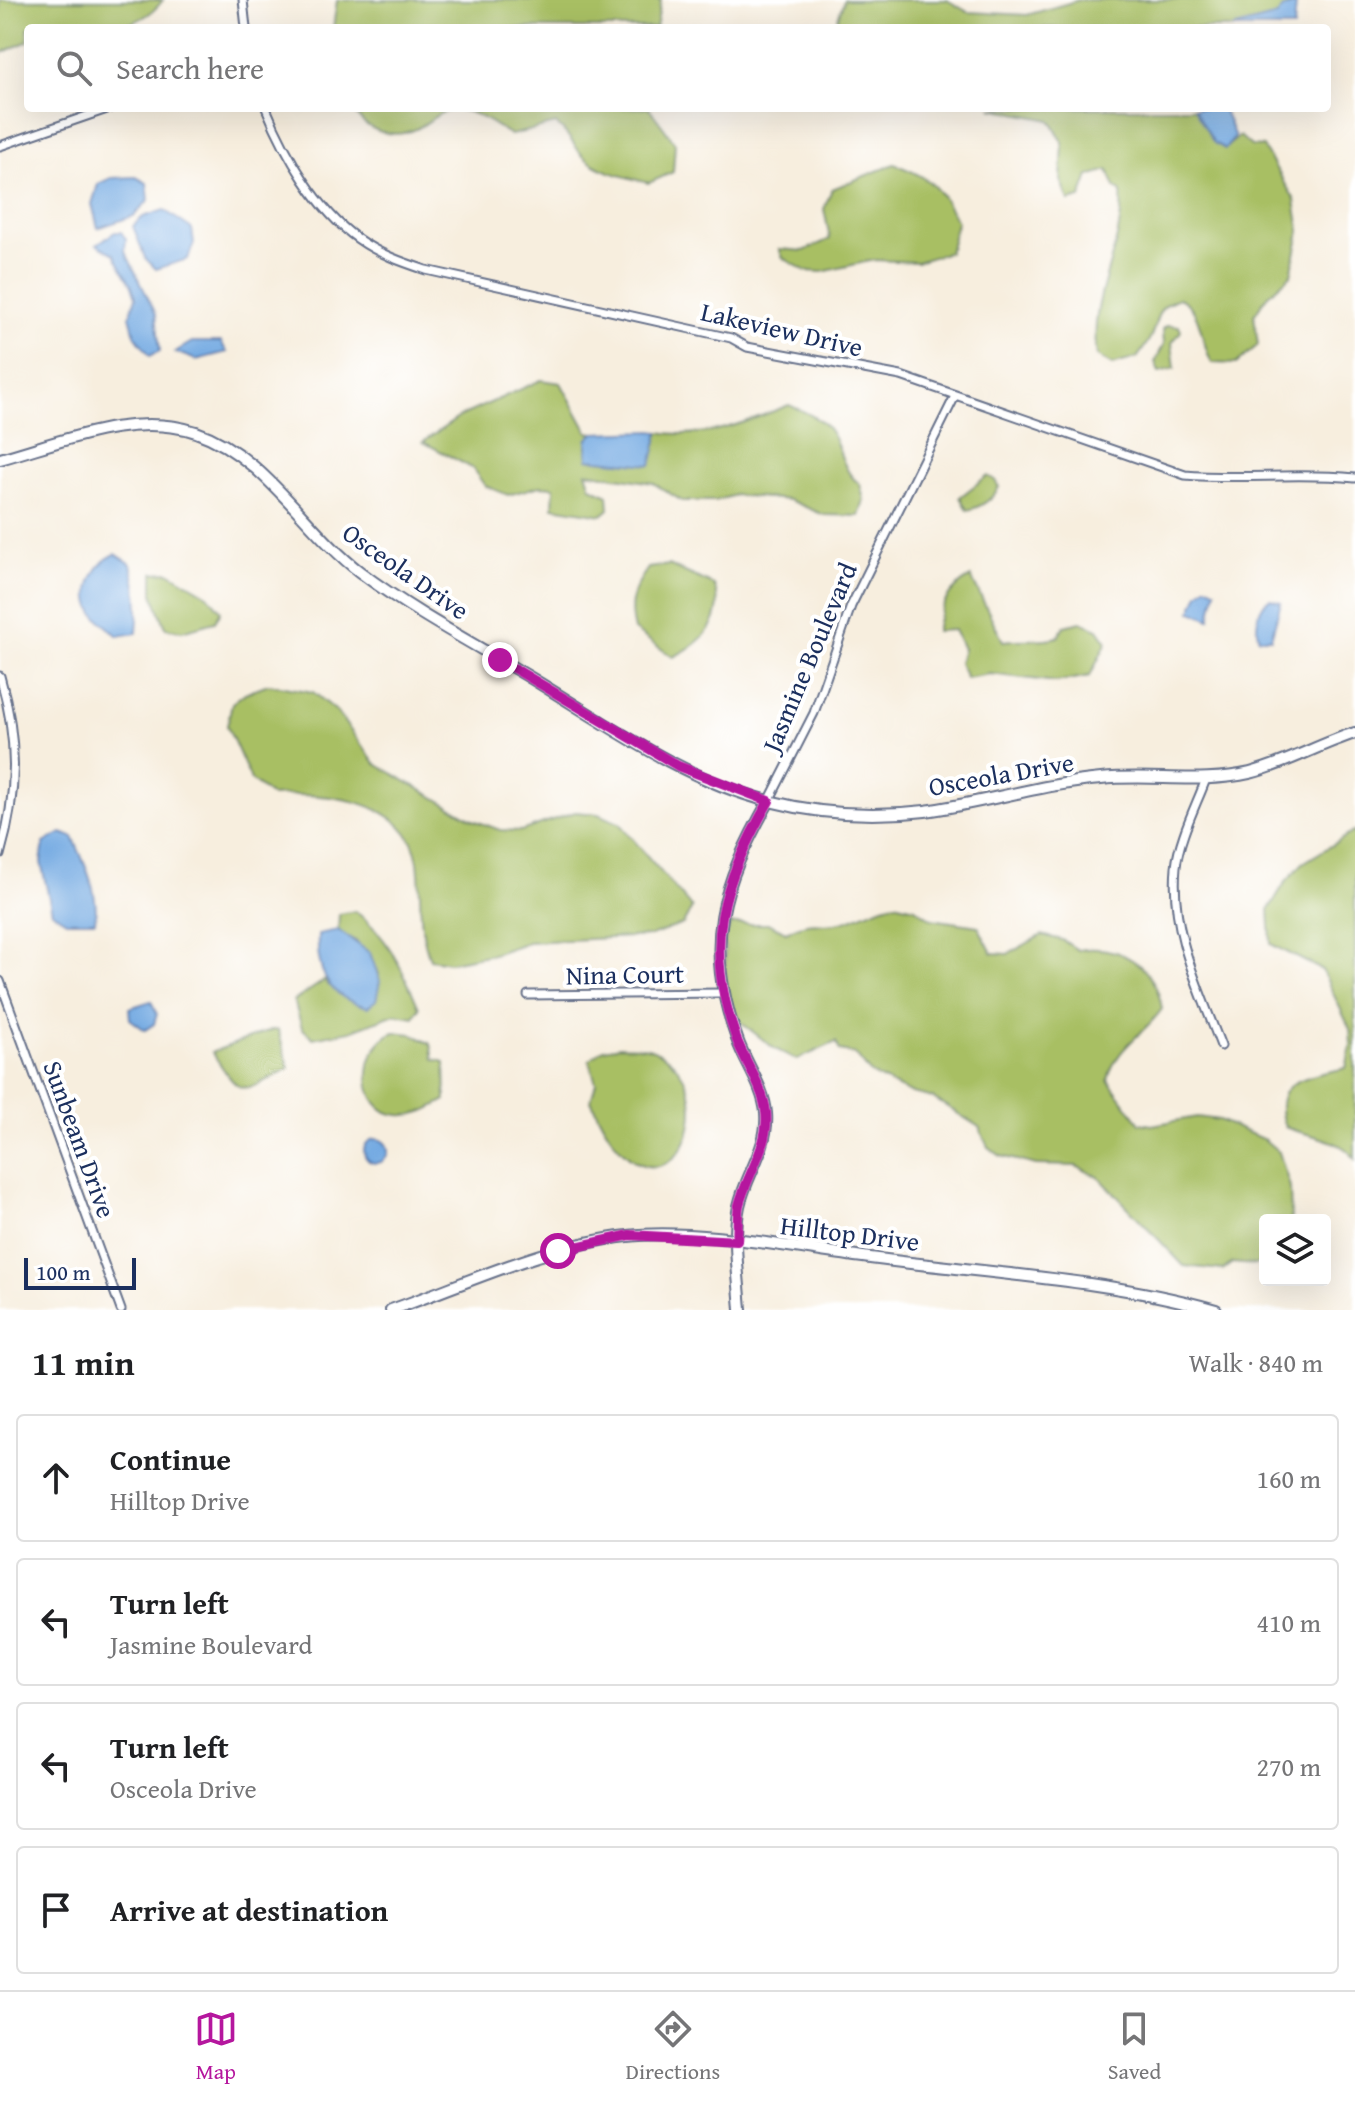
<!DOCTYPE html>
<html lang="en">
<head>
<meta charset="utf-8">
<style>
	body { margin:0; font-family:"Gentium Book Plus",serif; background:#f6f6f6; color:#202124 }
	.controls { position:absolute; right:24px; bottom:24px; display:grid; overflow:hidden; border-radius:8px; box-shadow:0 8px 32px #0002 }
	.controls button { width:72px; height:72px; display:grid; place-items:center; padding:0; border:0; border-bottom:2px solid #e0e0e0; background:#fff; color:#202124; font:40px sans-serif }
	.scale { position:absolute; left:24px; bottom:20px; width:112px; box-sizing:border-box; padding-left:8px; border:4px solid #1b2f5e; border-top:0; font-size:22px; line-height:28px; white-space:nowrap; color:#1b2f5e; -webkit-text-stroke:6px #fff; paint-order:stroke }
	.stop { position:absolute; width:24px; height:24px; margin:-18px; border:6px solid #b5179e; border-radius:50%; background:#fff }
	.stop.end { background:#b5179e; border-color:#fff; box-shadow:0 2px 8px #0008 }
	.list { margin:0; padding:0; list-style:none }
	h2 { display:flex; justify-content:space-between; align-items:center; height:104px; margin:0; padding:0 32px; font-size:34px }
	h2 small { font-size:26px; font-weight:400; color:#757577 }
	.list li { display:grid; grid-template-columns:52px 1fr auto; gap:24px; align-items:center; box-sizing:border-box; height:128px; margin:0 16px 16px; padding:0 16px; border:2px solid #e0e0e0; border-radius:8px }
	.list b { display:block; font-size:30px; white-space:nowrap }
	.list p { margin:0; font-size:26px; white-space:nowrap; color:#757577 }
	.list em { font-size:26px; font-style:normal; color:#757577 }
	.icon { flex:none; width:44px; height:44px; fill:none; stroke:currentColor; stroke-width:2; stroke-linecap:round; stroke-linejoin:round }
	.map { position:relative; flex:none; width:1355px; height:1310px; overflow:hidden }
	.search { position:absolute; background:#fff; box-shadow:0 8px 32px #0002; left:24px; right:24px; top:24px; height:88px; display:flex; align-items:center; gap:20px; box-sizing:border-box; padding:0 28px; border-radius:8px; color:#757577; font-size:30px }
	.sheet { height:680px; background:#fff }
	nav { display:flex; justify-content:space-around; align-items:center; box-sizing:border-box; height:112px; border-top:2px solid #e0e0e0; background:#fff; font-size:22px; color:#757577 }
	nav a { display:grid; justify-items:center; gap:4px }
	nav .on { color:#b5179e }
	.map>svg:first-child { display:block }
	.green { fill:#a8bf64; stroke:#627761; stroke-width:2 }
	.water { fill:#74aae2; stroke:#486ca0; stroke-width:2 }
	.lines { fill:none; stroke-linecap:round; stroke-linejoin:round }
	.street-casing { stroke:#68728b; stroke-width:11 }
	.secondary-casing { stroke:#68728b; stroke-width:14 }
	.street { stroke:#fff; stroke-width:7 }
	.secondary { stroke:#fff; stroke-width:10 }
	.route { stroke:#b5179e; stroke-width:10 }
	.labels { text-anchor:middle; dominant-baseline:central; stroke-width:8; stroke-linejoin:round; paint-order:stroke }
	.street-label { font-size:26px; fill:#1b2f5e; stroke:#fff }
</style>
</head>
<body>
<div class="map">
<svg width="1355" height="1310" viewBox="0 0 1355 1310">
	<rect width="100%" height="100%" fill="#fff"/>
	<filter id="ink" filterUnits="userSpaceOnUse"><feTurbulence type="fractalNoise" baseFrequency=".0125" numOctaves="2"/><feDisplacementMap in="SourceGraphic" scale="16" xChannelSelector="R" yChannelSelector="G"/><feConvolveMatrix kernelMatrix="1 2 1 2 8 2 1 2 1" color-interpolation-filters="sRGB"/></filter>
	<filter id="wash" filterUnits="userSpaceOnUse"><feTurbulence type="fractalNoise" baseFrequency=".006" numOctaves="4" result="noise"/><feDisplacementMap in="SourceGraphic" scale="32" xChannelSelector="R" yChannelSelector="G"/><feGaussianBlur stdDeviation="1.8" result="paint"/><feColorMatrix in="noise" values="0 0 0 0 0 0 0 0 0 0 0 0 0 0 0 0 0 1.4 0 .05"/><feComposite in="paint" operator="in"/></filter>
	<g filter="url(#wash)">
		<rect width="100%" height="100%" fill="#f7eede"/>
		<g class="green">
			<path d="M0 0H163C134 40 71 28 28 28V41L0 54Z"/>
			<path d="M337 0H661V1L656 28H333Z"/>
			<path d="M844 0H947L968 12 1027 15 1079 0H1295L1296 4 1284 8 1277 16 1233 28H838L836 24Z"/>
			<path d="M352 108H649L675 143 673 172 649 183C627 177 601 173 584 157 573 146 569 133 556 124L511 135C494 126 475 109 455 110 439 110 429 123 416 129 392 140 364 131 352 108Z"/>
			<path d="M991 108H1194L1214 143 1225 148 1240 136 1251 146 1263 147 1295 200 1300 231 1291 275 1267 296 1254 315 1258 345 1236 364 1212 363C1200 342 1203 309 1179 298 1157 306 1159 315 1152 334 1149 342 1142 351 1137 358L1112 365 1097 356C1087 297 1126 247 1121 192L1115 187 1108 170 1089 176 1081 198 1069 201 1061 180 1063 142 1050 120Z"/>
			<path d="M894 164C932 178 938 186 957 222L949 252 917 262 874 260 822 272 806 271 783 258 779 249 804 251 830 239 824 209 832 189Z"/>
			<path d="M1167 325 1179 326 1181 331 1172 343 1175 368 1159 372 1155 362 1164 344 1163 329Z"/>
			<path d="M541 380 561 383 588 432 594 433 587 440 588 459 651 465 659 432C705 440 747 422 789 405 801 410 814 415 824 424 842 441 839 470 860 484L864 500 859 516 824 515 789 500 735 495 715 501H682L653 483 586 472 591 487 608 495 609 509 602 515 553 507 554 487 540 486 508 495 485 486 472 468 423 442 461 416Z"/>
			<path d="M987 476 994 479 999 487C992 500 982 507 967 510L960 497Z"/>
			<path d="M669 565 714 585C727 619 703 643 673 657L634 630C627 604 633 589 648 568Z"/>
			<path d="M169 572 208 595 221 611 215 622 182 631 166 628 153 594V573Z"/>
			<path d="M971 577 1003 641C1022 638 1040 642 1058 637L1064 626 1081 622 1098 629 1107 642 1090 676 1056 682 990 674 966 678 959 663 963 649 954 630 936 631C941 606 947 590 971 577Z"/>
			<path d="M268 684 313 692 335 710 376 764 476 821 500 830 521 831 575 812 598 814 619 823 692 908 683 924 651 936 528 942 493 954 450 962 430 959C417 926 422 896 418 862 409 797 320 792 271 796L251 780 227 726 232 703 245 693Z"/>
			<path d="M1355 831V1159C1342 1138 1306 1136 1285 1127 1267 1078 1310 1077 1346 1068L1351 1046 1350 1029 1322 970 1271 944 1269 909 1286 881 1303 863Z"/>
			<path d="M895 903 915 908 932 919 978 926 992 953 1008 954 1042 935 1062 940 1078 950C1120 943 1156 966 1162 1009 1144 1035 1115 1047 1108 1080L1140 1123 1152 1125 1197 1117 1219 1120 1265 1140 1279 1152 1290 1187 1291 1220H1265V1260L1255 1265 1232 1263 1223 1270 1184 1266 1099 1177 1076 1166 1036 1165 1001 1156 988 1147 979 1127 933 1098 908 1092 871 1074 855 1054 840 1051 836 1042 797 1060 775 1049 734 1017 726 992 724 942 730 924H770L786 932C816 916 816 928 841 922 860 918 875 906 895 903Z"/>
			<path d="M355 911C389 936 403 971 419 1008L414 1017 395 1014 350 1031 313 1038 302 1028 294 1001 325 980 327 985 376 1000 379 973 356 941 338 932 339 914Z"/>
			<path d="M271 1030H278L289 1068C239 1095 242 1098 212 1052Z"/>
			<path d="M394 1032 412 1034 431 1044 434 1059 445 1062 446 1100C431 1108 417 1117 399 1115 359 1113 358 1046 394 1032Z"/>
			<path d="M620 1046C629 1047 642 1046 651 1049 743 1086 661 1260 591 1100L596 1083 589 1060 604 1049Z"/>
		</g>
		<g class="water">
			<path d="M1296 4 1294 28H1233L1277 16 1283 8Z"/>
			<path d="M1194 108H1223L1235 137 1225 149 1214 143Z"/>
			<path d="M136 177 147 183 149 200 134 216 98 228 92 204 98 184 111 178Z"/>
			<path d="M164 210 192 229 194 243 188 259 156 269 145 258 133 226 143 217Z"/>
			<path d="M115 232H121L126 239 125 251 156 314 160 351 150 356 135 335 130 316 136 297 131 284 114 254 97 244Z"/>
			<path d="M192 342H221L227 352 196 360 175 352Z"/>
			<path d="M652 431 659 432 651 465 588 459 587 440 594 433Z"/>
			<path d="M116 554 131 564C138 588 140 609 137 633L118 636C111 629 99 621 94 613 81 592 95 562 116 554Z"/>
			<path d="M1207 586 1216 590 1210 619 1192 611 1199 593Z"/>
			<path d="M1270 599 1281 602 1271 638H1259C1254 627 1259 604 1270 599Z"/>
			<path d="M61 833 73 837C84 862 100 894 95 921H66L52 912 41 862 44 843Z"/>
			<path d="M338 930 370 953 380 981 376 1000 368 1007C328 998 316 972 318 934Z"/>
			<path d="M151 1001 157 1014 154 1024 145 1030 130 1019 129 1008Z"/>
			<circle cx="376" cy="1151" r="12"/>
		</g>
	</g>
	<g filter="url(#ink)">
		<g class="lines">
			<defs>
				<g id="street">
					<path d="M243 0 246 28"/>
					<path d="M266 108C285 154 317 210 358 239 379 254 402 262 426 270L731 338 747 347 901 376 1185 475C1242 480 1298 472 1355 478"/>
					<path d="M0 146 110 108"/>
					<path d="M0 676C18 738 18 793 0 855"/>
					<path d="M1206 779C1196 806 1179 838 1176 867 1170 931 1199 988 1221 1046"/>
					<path d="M769 801 814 713 851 606 955 396"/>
					<path d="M0 981 121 1310"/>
					<path d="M528 995 722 993"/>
				</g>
				<g id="secondary">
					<path d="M0 459C62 442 132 411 196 432 264 455 305 530 360 572 413 612 474 644 531 678 607 724 682 779 769 801 819 814 874 817 925 811 984 803 1042 784 1101 779 1151 774 1202 784 1250 773 1286 764 1319 744 1355 733"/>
					<path d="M391 1310C467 1283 546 1245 628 1236 694 1228 795 1248 863 1257 980 1273 1102 1278 1216 1310"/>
					<path d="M741 1310C739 1277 732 1239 739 1206 746 1174 769 1147 766 1113 764 1087 745 1063 737 1039 703 943 721 886 769 801"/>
				</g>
			</defs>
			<use href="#street" class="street-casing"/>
			<use href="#secondary" class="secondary-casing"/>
			<use href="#street" class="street"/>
			<use href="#secondary" class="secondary"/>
		</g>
	</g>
	<g class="lines" filter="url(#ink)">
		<path class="route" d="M500 660 678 766 769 801C721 886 703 942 736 1038 745 1062 763 1086 766 1112 770 1145 747 1174 739 1205 737 1216 738 1230 737 1241L630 1235 558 1251"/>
	</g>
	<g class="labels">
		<g class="street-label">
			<text transform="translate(782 329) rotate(13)">Lakeview Drive</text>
			<text transform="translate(406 571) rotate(35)">Osceola Drive</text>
			<text transform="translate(809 657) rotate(-67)">Jasmine Boulevard</text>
			<text transform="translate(1001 774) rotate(-10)">Osceola Drive</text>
			<text transform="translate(625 974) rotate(-1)">Nina Court</text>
			<text transform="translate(80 1139) rotate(70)">Sunbeam Drive</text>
			<text transform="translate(850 1233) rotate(7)">Hilltop Drive</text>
		</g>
	</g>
</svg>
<div class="controls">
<button><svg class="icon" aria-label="layers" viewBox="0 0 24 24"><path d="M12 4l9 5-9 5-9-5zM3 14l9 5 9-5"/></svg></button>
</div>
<div class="scale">100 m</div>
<div class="stop" style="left:558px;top:1251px"></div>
<div class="stop end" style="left:500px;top:660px"></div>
<div class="search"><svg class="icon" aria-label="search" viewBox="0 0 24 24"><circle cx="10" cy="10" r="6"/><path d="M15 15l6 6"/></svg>Search here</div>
</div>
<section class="sheet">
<h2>11 min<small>Walk · 840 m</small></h2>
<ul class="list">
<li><svg class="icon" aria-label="ahead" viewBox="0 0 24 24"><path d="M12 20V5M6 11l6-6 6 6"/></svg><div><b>Continue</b><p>Hilltop Drive</p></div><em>160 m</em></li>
<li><svg class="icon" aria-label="left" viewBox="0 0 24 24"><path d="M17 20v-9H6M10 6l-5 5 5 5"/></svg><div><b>Turn left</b><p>Jasmine Boulevard</p></div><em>410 m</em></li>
<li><svg class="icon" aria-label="left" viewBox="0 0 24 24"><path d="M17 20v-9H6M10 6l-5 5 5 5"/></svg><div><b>Turn left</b><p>Osceola Drive</p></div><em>270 m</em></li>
<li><svg class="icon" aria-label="arrive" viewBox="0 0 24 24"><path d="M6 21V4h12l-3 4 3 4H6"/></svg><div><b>Arrive at destination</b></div></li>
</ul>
</section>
<nav>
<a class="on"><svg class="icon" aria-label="map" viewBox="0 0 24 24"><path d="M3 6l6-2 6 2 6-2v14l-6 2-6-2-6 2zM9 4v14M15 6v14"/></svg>Map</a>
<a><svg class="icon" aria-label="directions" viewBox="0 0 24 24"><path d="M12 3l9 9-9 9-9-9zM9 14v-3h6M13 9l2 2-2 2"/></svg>Directions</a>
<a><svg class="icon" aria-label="saved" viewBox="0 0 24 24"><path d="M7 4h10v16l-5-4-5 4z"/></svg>Saved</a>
</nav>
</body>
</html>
